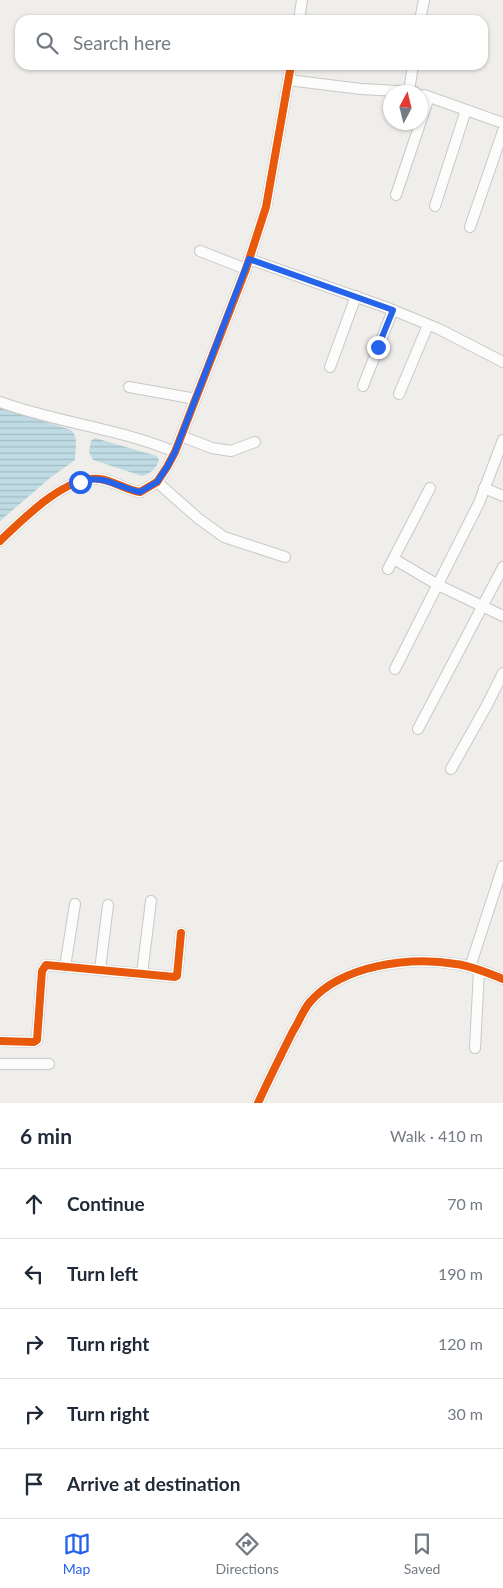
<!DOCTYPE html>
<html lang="en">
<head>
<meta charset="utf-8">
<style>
	body { margin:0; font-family:Lato,sans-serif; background:#f2f2f3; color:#1f2937 }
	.compass { position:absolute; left:383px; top:85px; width:45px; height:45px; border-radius:50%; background:#fff; box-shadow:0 1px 4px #0004; rotate:7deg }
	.stop { position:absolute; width:15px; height:15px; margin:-11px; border:4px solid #2563eb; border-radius:50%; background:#fff }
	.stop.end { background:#2563eb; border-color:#fff; box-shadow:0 1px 5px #0008 }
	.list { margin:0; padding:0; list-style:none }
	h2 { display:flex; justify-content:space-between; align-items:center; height:65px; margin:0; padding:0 20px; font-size:21px }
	h2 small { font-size:16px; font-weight:400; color:#747a83 }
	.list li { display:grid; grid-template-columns:32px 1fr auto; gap:15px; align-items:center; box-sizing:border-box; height:70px; padding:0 20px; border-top:1px solid #e0e1e3 }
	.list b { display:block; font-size:19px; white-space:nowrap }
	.list em { font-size:16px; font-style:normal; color:#747a83 }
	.icon { flex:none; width:28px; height:28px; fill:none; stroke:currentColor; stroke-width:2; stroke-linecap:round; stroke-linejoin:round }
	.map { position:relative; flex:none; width:503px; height:1103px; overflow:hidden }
	.search { position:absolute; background:#fff; box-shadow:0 1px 4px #0004; left:15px; right:15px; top:15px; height:55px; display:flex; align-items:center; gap:12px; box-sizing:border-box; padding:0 18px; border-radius:15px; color:#747a83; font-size:19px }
	.sheet { height:415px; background:#fff }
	nav { display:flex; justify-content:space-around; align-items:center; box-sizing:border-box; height:70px; border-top:1px solid #e0e1e3; background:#fff; font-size:14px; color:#747a83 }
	nav a { display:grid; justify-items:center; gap:2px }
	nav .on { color:#2563eb }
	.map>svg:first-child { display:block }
	.water { fill:url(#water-rules) }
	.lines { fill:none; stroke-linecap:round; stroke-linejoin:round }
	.minor-casing { stroke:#c9c8c7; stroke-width:12 }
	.minor { stroke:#fdfcfc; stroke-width:10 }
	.cycleway-casing { stroke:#fff; stroke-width:11 }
	.cycleway { stroke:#e8590c; stroke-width:8 }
	.route { stroke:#2563eb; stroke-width:6 }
</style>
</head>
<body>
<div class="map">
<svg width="503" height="1103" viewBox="0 0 503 1103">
	<defs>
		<pattern id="water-rules" width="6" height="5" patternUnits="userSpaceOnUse" patternTransform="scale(1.25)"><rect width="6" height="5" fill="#bfdbe3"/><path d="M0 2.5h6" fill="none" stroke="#a4bcc2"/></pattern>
	</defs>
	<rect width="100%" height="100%" fill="#f0eeeb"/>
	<g class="water">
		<path d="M0 407 71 430C79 437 75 450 75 460L50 478 0 521Z"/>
		<path d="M95 438 157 456 159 460C157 468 150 474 142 476L93 460 89 452 91 441Z"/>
	</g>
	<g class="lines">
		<defs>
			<g id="minor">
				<path d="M299 20 302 0"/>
				<path d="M420 20 424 0"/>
				<path d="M288 80 361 89 415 92"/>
				<path d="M409 91 413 65"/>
				<path d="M424 95 503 123"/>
				<path d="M396 195 429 97"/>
				<path d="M435 206 466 110"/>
				<path d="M470 227 503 131"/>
				<path d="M200 251 246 269"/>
				<path d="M249 259 388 308 439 329 503 362"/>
				<path d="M330 367 356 296"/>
				<path d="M363 386 393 310"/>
				<path d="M129 387 196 399"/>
				<path d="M399 394 428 325"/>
				<path d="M0 402C57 423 119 428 175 452"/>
				<path d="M181 436 212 448 231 451 255 442"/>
				<path d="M157 482 199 519 224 537 285 557"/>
				<path d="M484 488 503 496"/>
				<path d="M0 541C22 520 67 474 100 479 114 481 126 490 140 492L157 482 167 467 175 452 246 269 266 207 291 65"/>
				<path d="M394 559 438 585 503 616"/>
				<path d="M388 569 430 488"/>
				<path d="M395 669 479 503 503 440"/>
				<path d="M418 729 503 567"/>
				<path d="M451 769 487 705 503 673"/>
				<path d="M65 967 75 904"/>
				<path d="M470 967 503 866"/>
				<path d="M100 970 108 905"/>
				<path d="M142 974 151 901"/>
				<path d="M0 1041 34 1042 37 1040 42 971 46 965 175 977 177 976 181 933"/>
				<path d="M475 1048 479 970"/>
				<path d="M0 1064H49"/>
				<path d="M258 1103C269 1079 281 1055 293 1031 299 1022 303 1010 310 1002 342 965 410 956 456 964 472 966 488 973 503 979"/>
			</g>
		</defs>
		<use href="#minor" class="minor-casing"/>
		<use href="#minor" class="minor"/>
		<defs>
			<g id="cycleway">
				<path d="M0 541C22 520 67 474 100 479 114 481 126 490 140 492L157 482 167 467 175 452 246 269 266 207 291 65"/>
				<path d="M0 1041 34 1042 37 1040 42 971 46 965 175 977 177 976 181 933"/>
				<path d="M258 1103C269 1079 281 1055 293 1031 299 1022 303 1010 310 1002 342 965 410 956 456 964 472 966 488 973 503 979"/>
			</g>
		</defs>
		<use href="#cycleway" class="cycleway-casing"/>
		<use href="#cycleway" class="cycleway"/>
	</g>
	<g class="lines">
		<path class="route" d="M80 482C101 473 119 488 140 492L157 482 167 467 175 452 249 259 393 310 378 347"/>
	</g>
</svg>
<svg class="compass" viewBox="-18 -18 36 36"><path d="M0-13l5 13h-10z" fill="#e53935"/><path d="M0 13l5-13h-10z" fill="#747a83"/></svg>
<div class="stop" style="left:80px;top:482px"></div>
<div class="stop end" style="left:378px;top:347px"></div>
<div class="search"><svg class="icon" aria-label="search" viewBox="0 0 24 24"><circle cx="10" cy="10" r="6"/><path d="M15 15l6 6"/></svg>Search here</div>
</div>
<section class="sheet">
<h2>6 min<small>Walk · 410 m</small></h2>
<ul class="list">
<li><svg class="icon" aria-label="ahead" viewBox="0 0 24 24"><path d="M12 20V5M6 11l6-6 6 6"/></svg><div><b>Continue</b></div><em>70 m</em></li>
<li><svg class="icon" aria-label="left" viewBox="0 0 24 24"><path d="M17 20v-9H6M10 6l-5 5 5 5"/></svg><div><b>Turn left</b></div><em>190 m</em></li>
<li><svg class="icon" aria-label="right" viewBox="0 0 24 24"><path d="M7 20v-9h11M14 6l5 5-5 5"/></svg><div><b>Turn right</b></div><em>120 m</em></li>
<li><svg class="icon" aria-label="right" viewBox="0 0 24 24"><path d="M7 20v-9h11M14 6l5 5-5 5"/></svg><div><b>Turn right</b></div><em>30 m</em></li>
<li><svg class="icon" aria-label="arrive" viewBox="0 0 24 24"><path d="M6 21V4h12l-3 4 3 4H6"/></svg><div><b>Arrive at destination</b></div></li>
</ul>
</section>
<nav>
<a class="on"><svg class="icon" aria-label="map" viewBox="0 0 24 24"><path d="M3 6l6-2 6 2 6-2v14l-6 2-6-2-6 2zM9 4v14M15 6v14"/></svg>Map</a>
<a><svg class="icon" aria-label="directions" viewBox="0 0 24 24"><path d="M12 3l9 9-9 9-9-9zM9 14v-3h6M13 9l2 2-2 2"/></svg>Directions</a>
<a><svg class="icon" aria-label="saved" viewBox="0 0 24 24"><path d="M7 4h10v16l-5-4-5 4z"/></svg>Saved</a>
</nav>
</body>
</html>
